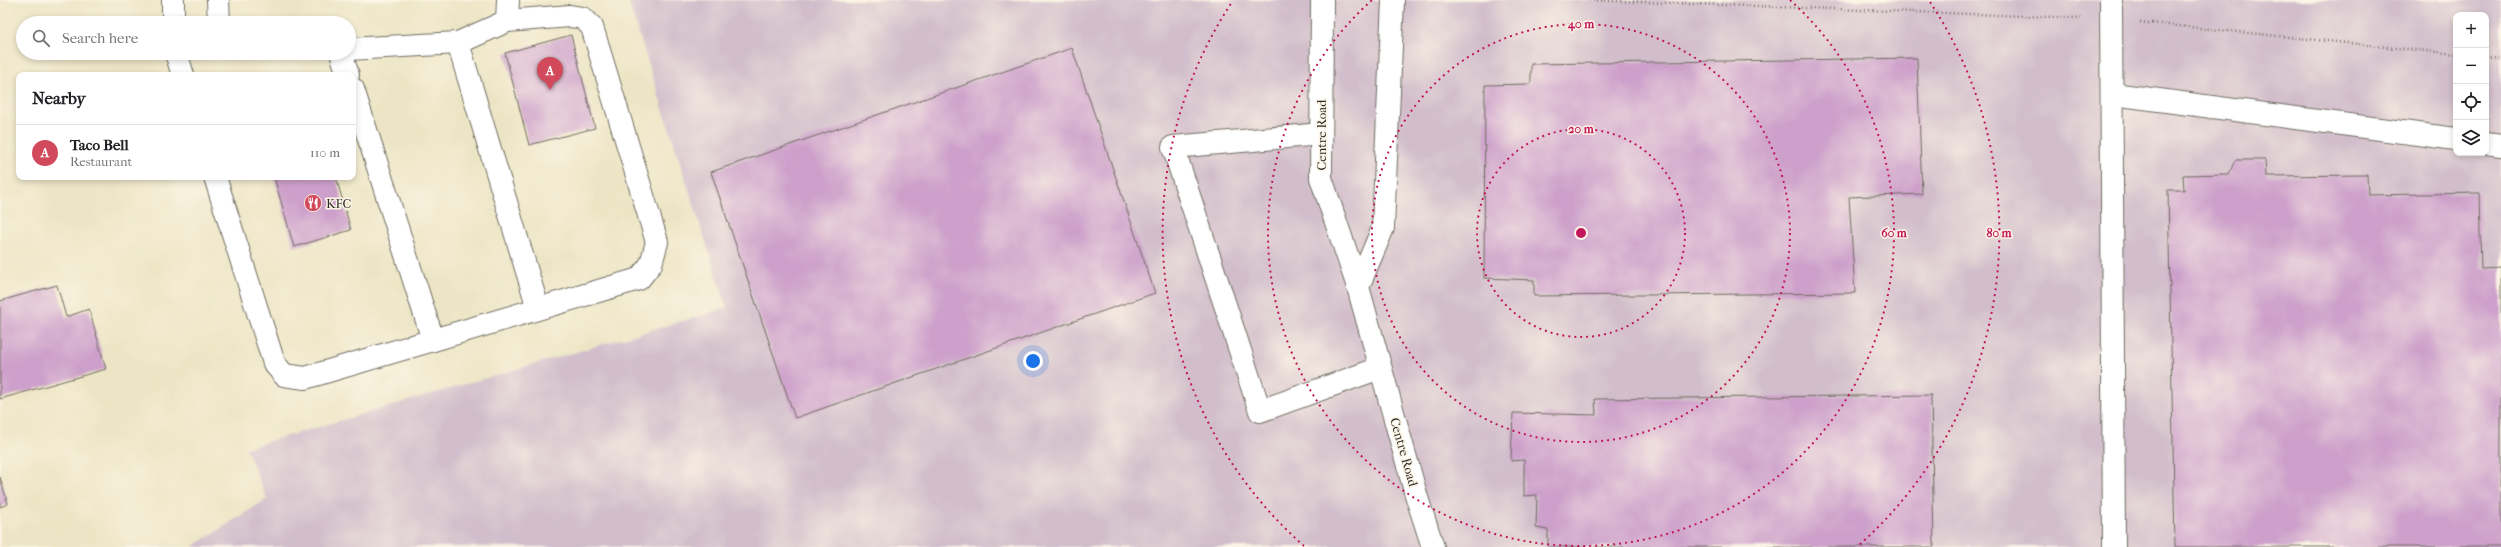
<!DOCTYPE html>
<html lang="en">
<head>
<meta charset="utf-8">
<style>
	body { margin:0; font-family:"IM FELL French Canon",serif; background:#f2f2f2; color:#202124 }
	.controls { position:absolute; right:12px; top:12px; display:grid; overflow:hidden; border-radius:8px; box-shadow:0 2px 6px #0003 }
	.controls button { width:36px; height:36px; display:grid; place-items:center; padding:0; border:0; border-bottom:1px solid #e0e0e0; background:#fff; color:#202124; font:20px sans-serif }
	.you { position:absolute; left:1033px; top:361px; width:14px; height:14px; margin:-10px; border:3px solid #fff; border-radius:50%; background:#1a73e8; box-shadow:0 0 0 6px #1a73e833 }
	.badge { display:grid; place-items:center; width:26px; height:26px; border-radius:50%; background:#d1495b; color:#fff; font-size:13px; font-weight:700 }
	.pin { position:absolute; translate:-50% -33px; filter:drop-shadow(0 1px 2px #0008) }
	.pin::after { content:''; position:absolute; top:21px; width:14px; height:12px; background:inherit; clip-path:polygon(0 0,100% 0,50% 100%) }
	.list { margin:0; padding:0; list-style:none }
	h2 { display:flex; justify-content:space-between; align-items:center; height:52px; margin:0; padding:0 16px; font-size:17px }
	h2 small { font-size:13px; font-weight:400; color:#757577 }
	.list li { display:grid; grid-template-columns:26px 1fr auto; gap:12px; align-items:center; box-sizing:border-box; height:56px; padding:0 16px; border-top:1px solid #e0e0e0 }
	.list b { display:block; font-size:15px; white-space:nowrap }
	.list p { margin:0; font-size:13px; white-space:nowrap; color:#757577 }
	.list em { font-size:13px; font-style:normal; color:#757577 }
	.icon { flex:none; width:22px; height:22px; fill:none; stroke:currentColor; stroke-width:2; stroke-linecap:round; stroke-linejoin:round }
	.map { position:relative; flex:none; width:2501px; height:547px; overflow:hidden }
	.search { position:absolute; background:#fff; box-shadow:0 2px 6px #0003; left:16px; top:16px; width:340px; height:44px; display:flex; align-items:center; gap:10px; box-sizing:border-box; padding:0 14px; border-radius:22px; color:#757577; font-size:15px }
	.panel { position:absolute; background:#fff; box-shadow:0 2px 6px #0003; left:16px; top:72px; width:340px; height:108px; border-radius:8px }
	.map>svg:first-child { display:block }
	.industrial { fill:#d1bdcb; fill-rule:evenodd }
	.building { fill:#cda0cb }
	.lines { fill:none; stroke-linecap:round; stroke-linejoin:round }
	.minor-casing { stroke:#6f6c61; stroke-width:24 }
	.path { stroke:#6f6c61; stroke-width:2.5; stroke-dasharray:1 3; stroke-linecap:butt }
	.minor { stroke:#fff; stroke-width:22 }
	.ring { fill:none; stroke:#c2185b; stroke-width:2; stroke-dasharray:2 4 }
	.labels { text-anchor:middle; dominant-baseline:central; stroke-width:3; stroke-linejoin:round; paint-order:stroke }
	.street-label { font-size:13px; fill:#2b2b2b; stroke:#fcf5e5 }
	.poi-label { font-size:13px; fill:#2b2b2b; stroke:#fcf5e5; text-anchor:start }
	.centre { fill:#c2185b; stroke:#fcf5e5; stroke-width:2 }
	.ring-label { font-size:12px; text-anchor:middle; font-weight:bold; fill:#c2185b; stroke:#fcf5e5; stroke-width:3; stroke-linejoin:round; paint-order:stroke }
</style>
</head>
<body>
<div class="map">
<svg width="2501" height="547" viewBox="0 0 2501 547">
	<rect width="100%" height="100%" fill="#fcf5e5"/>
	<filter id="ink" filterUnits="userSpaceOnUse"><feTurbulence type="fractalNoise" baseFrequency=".025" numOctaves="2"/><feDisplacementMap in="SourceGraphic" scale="8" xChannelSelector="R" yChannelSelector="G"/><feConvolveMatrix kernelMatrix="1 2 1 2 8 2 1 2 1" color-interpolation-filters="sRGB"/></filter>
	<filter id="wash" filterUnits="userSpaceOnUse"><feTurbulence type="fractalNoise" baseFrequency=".012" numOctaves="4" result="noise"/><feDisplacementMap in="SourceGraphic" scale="16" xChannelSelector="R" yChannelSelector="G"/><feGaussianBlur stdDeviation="0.9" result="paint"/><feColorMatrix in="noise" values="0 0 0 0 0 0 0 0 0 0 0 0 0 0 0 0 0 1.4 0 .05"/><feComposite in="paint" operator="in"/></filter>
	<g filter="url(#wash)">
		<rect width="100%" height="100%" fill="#ece5c5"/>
		<path class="industrial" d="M628 0H2501V547H192L267 499 246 448 727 308ZM2456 15H2486V153H2456Z"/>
		<g id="blocks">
			<g class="building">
				<path d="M571 35 595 128 529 145 505 53Z"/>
				<path d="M1072 48 1155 293 795 418 711 172Z"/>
				<path d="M1917 58 1922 194 1849 197 1855 293 1534 296V280L1484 278 1485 85 1531 84V64Z"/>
				<path d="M2235 160H2265L2266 176 2367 175 2368 195 2479 193 2481 269 2501 268V547H2175L2168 190H2184L2183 175 2229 174Z"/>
				<path d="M274 177H336L351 230 294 247Z"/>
				<path d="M57 285 66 317 89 309 106 369 0 399V301Z"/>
				<path d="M1931 395 1934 547H1548V530L1536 528 1537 495 1524 496V460L1511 461 1513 413 1596 415 1595 399Z"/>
				<path d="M0 477 8 504 0 507Z"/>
			</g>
		</g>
	</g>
	<g filter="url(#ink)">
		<use href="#blocks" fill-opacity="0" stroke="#6f6c61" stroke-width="1"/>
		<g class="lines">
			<defs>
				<g id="minor">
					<path d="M173 0V23"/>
					<path d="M218 0 219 23"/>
					<path d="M1322 0 1321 178 1358 287 1417 498 1433 547"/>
					<path d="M2111 0 2114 547"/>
					<path d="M458 43 538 308"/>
					<path d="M349 49 458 43 507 21 508 0"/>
					<path d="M176 53 183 75"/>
					<path d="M341 53 348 75"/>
					<path d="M353 89 433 340"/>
					<path d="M2113 94 2456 139"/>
					<path d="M1321 134 1173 147 1260 411 1380 368"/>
					<path d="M2486 143 2501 145"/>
					<path d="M215 177 274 363 284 375 305 378 639 279 651 264 657 242 592 27 583 18 570 16 507 21"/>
					<path d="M1358 287 1383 228 1393 0"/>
				</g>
			</defs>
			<use href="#minor" class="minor-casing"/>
			<g class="path">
				<path d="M1589 0 2081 18"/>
				<path d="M2140 22 2456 54"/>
				<path d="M2486 57 2501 59"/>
			</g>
			<use href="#minor" class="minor"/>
		</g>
	</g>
	<g class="ring">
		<circle cx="1581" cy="233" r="104"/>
		<circle cx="1581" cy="233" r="209"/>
		<path d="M1790 0A313 313 0 1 1 1372 0"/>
		<path d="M1304 546A418 418 0 0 1 1232 2M1930 2A418 418 0 0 1 1858 546"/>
	</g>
	<defs>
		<symbol id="restaurant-disc" viewBox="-11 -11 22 22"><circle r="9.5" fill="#d1495b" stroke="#fcf5e5"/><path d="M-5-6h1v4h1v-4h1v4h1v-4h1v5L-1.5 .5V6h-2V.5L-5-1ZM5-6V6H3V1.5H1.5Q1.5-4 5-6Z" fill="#fff"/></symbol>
	</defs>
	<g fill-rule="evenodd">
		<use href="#restaurant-disc" x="303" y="193" width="20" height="20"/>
	</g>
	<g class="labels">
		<g class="street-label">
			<text transform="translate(1321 135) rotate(-90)">Centre Road</text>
			<text transform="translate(1404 452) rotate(74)">Centre Road</text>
		</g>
		<g class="poi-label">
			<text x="326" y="203">KFC</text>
		</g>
	</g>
	<circle cx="1581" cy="233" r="6" class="centre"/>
	<g class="ring-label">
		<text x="1581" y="28">40 m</text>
		<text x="1581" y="133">20 m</text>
		<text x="1894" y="237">60 m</text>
		<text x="1999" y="237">80 m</text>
	</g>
</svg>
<div class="controls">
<button>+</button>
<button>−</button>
<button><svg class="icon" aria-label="locate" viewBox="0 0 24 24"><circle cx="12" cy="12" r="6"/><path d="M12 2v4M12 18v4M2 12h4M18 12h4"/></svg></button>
<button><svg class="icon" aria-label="layers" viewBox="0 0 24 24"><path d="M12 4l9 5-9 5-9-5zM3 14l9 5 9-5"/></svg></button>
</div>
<div class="you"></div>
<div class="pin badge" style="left:550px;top:90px">A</div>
<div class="search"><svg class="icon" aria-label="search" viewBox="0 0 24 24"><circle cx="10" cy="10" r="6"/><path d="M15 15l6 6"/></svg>Search here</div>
<section class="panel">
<h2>Nearby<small></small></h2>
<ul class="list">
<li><span class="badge">A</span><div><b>Taco Bell</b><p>Restaurant</p></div><em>110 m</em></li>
</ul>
</section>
</div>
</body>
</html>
